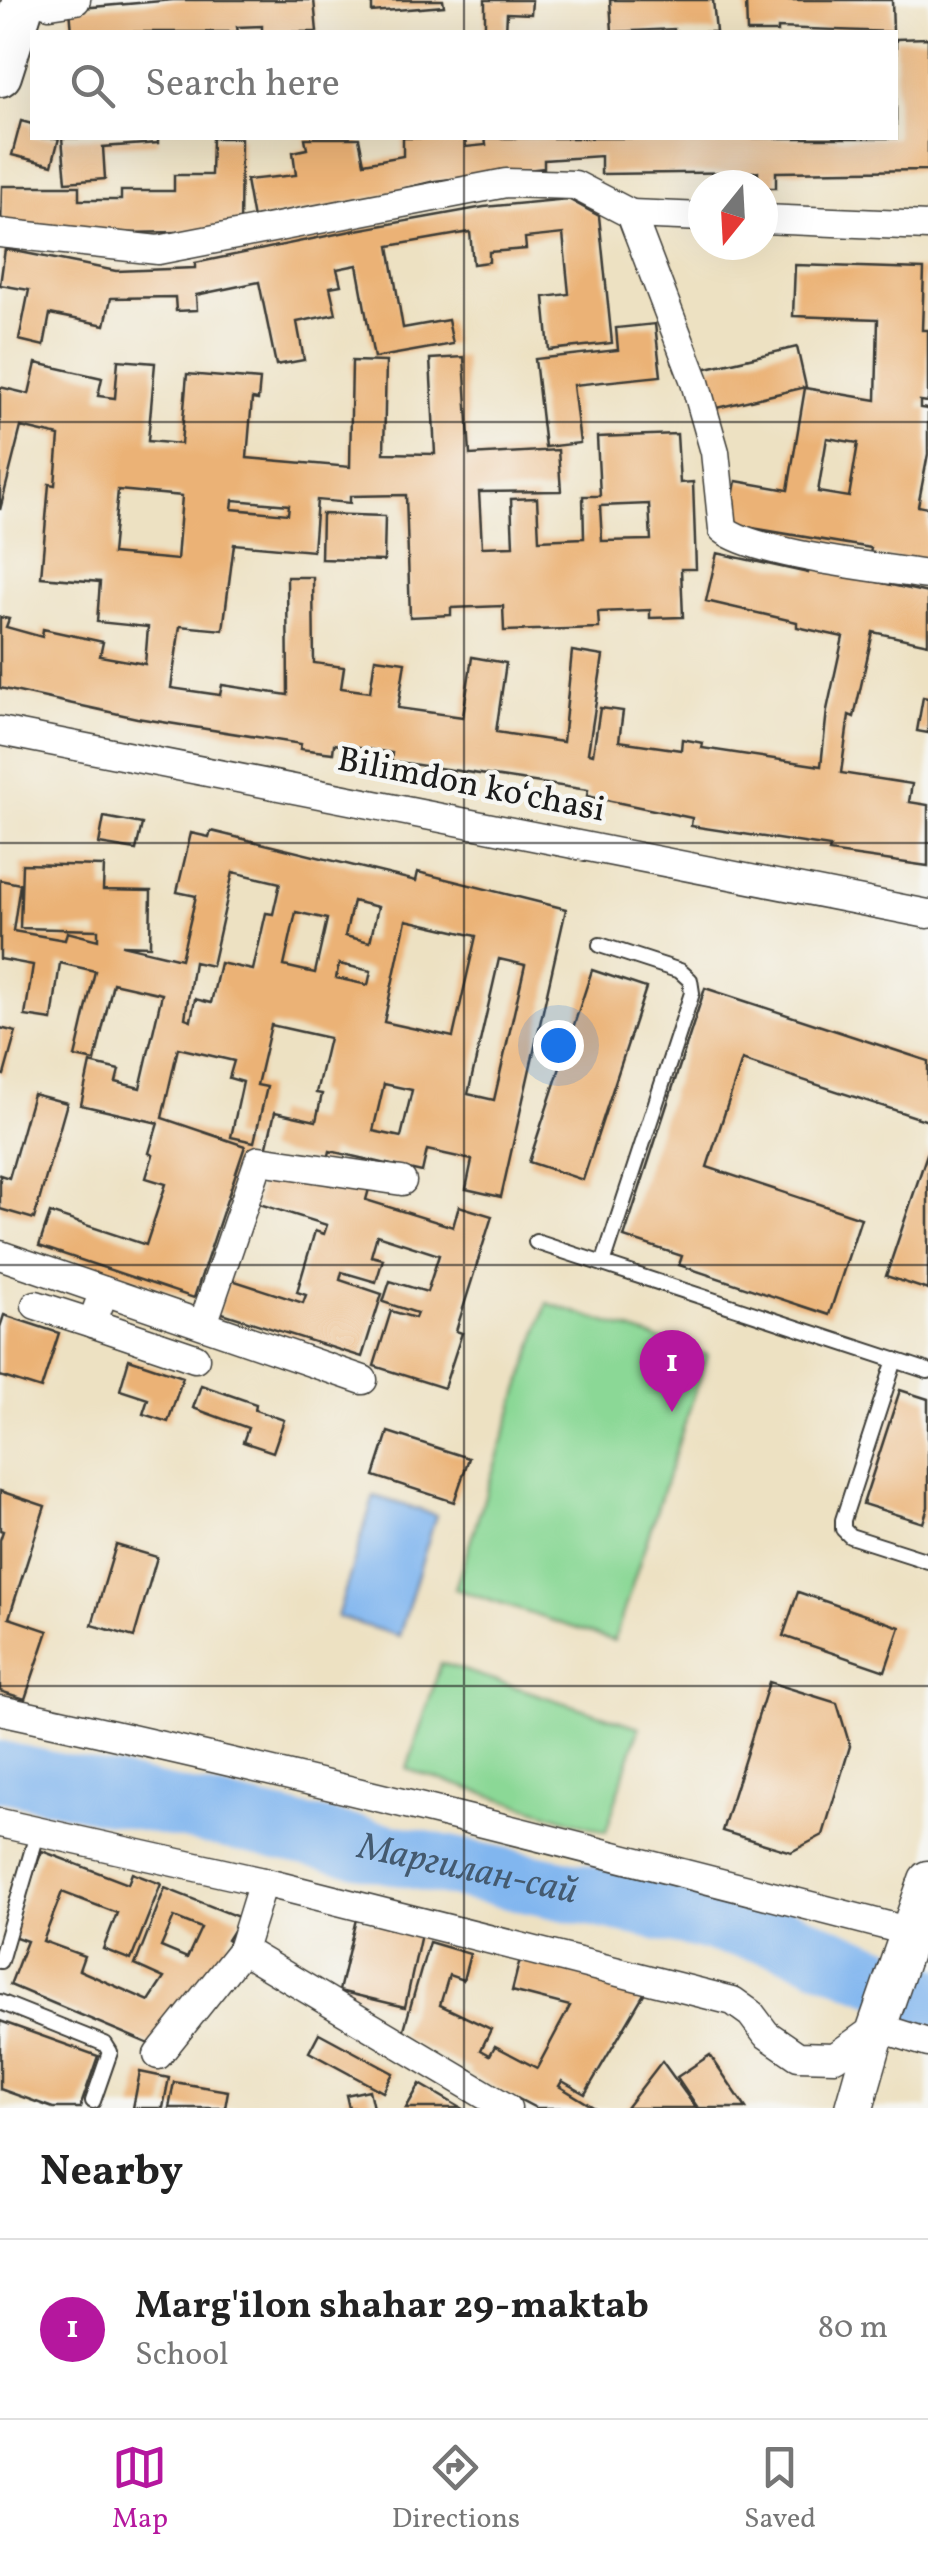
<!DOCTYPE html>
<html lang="en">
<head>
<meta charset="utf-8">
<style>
	body { margin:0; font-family:Vollkorn,serif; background:#f2f2f2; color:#222 }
	.compass { position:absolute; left:688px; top:170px; width:90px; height:90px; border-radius:50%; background:#fff; box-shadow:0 10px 40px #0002; rotate:198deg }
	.you { position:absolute; left:558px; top:1045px; width:35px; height:35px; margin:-25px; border:8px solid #fff; border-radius:50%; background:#1a73e8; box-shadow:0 0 0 15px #1a73e833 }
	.badge { display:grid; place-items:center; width:65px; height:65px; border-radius:50%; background:#b5179e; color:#fff; font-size:32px; font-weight:700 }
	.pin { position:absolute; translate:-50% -82px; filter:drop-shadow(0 2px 5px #0008) }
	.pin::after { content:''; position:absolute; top:52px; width:35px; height:30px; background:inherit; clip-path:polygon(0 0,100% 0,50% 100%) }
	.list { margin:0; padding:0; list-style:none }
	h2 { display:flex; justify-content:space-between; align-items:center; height:130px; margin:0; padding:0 40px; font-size:42px }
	h2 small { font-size:32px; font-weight:400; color:#767676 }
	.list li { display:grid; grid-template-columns:65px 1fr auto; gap:30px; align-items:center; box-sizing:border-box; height:180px; padding:0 40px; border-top:2px solid #e0e0e0 }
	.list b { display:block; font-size:38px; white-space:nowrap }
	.list p { margin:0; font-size:32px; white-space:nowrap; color:#767676 }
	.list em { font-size:32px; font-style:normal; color:#767676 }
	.icon { flex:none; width:55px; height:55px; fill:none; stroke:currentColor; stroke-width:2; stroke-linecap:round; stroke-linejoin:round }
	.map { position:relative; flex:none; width:928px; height:2108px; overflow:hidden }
	.search { position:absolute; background:#fff; box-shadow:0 10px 40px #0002; left:30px; right:30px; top:30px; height:110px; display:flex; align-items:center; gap:25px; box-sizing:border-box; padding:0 35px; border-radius:0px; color:#767676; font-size:38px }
	.sheet { height:310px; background:#fff }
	nav { display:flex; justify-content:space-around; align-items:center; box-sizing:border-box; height:140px; border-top:2px solid #e0e0e0; background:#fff; font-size:28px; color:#767676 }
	nav a { display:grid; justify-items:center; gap:5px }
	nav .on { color:#b5179e }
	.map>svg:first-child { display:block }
	.green { fill:#8bd896; stroke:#547a59; stroke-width:2.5 }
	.water { fill:#81b6ef; stroke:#4e6986; stroke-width:2.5 }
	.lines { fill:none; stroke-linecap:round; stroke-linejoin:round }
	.river { stroke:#81b6ef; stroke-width:60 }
	.building { fill:#ebb276; fill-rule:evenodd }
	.lane-casing { stroke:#3b3a35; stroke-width:18 }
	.street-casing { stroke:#3b3a35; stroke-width:31 }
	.secondary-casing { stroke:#3b3a35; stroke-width:41 }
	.primary-casing { stroke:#3b3a35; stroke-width:46 }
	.lane { stroke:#fff; stroke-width:14 }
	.street { stroke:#fff; stroke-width:28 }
	.secondary { stroke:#fff; stroke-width:38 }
	.primary { stroke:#fff; stroke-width:42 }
	.grid { fill:none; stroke:#1c1c1c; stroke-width:2.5; stroke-opacity:0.55 }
	.labels { text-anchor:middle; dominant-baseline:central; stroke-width:9; stroke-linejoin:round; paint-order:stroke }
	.street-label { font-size:35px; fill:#1c1c1c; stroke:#f6f6f2 }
	.water-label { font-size:38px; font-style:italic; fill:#445a70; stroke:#f6f6f2 }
</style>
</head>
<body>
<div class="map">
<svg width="928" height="2108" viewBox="0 0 928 2108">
	<rect width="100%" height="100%" fill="#f6f6f2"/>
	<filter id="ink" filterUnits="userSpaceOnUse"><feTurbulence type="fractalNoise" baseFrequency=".01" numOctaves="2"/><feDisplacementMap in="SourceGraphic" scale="20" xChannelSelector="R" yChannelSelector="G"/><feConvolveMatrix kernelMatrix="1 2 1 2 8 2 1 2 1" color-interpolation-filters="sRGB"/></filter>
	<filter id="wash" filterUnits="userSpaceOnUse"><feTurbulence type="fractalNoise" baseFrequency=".0048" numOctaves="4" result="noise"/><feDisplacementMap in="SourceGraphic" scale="40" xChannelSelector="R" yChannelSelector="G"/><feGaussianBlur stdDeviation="2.25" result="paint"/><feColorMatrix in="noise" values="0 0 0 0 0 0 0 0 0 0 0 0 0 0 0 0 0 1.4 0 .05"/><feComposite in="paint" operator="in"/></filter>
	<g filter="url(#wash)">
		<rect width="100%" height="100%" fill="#ede1c2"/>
		<g class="green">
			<path d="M547 1303 707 1355 614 1641 455 1589Z"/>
			<path d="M441 1663 639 1727 606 1832 407 1769Z"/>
		</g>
		<path class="water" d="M374 1496 436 1515 399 1636 337 1617Z"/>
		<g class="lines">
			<path class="river" id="s1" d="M0 1771 779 1936 928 1996"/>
		</g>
		<g id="blocks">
			<g class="building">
				<path d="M173 0H314L317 32H262V26L237 27 238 32H72L70 9Z"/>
				<path d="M372 0H443L444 6 372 12Z"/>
				<path d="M485 0H532L531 14 507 13 506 32H485Z"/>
				<path d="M610 0H713L716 32H674V29L612 32Z"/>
				<path d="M746 0H892L893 32 778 28V32H747Z"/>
				<path d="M928 38V170L776 172V188H763L758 185V172L601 174V156L544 160V168L435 181 337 205 253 219 246 180 296 175 293 152 307 149 305 138H359L364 163 403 156V138H465L466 147 486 145 485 138H896V39Z"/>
				<path d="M21 121 32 124V138H59L52 165 12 155Z"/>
				<path d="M62 138H158V143L103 147 105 179 66 182Z"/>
				<path d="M212 138H241L240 231 120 233 1 229 2 186H79V200H121V191H174V175H211Z"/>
				<path d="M568 199 599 216 612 343 549 350 544 297 569 294 563 234 525 238 526 249 489 252V262L473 264 470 232 389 246 403 328 448 320 453 344 374 358 357 265 337 269 341 285 330 287 336 314 297 322 304 360 276 365 259 282 196 295 197 310 176 311 175 297 111 298 105 325 50 314 44 346 19 340 29 290 0 285 5 249 116 271 195 268V263L351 231 484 207Z"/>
				<path d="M795 265 924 269 922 330H928V402L920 401V408L928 409V454L918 506 928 508V563L870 554 871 548 728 524 736 481 788 490 805 388 876 400 878 319 793 316ZM827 438 858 443 849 497 818 492Z"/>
				<path d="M655 324 661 376 573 385 580 443 545 447 535 359 618 350 616 328Z"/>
				<path d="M797 347 806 387 708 410 698 370Z"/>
				<path d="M464 357 470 455 558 450 561 491 479 492 482 547 513 546 511 499 537 498 539 540 584 538 583 496H600L597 437 677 434 680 483 693 482 696 569H681L683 617 650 618V610L598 612 599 628 504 631 503 606 451 608V615L410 617 406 495 350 496V503L317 500 313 551 234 544 223 630 180 626 171 688 220 695 222 685 288 695 287 577H313L314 663 344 667 341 688 370 692 375 658 405 662 398 708 463 717 472 657 506 663 496 732 563 742 572 651 603 656 588 753 593 754 600 708 623 711 619 741 681 750 682 739 703 743 702 748 821 766 827 710 843 637 797 627V622L706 601 717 553 808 573 809 567 928 593V644L873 632 854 717 849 715 841 773 912 784 909 802 928 805V866L829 852 830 847 691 826 692 818 587 796 588 790 391 761 392 753 334 744 333 753 300 749 301 744 137 718 0 688V617L9 619 6 627 42 637 43 629 103 642 100 656 145 664 148 627 97 622 100 582 41 577 49 484 55 485 59 436 21 427 0 510V387L29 394 36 363 102 378 98 396 115 398 118 360 155 363 148 441 181 444 187 374 260 380 258 400 252 399 247 458 350 467 352 361 386 362 384 453 435 454 430 359ZM118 490 182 496 177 560 112 554ZM233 500 289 505 288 514 232 509ZM649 504 651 540 602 541 600 506Z"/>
				<path d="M322 514 385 516 384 561 321 559Z"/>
				<path d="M923 697 928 698V733L917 731Z"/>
				<path d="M104 817 142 824 136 850 99 844Z"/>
				<path d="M211 831 416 881 418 872 566 909 501 1197 466 1189 472 1160 427 1150 422 1172 330 1151 327 1164 266 1150 275 1112 316 1121 322 1094 316 1093 329 1038 271 1025 257 1085 267 1087 254 1142 231 1137 243 1082 229 1078 234 1061 178 1048 162 1118 245 1146 194 1298 39 1246 50 1213 146 1245 166 1184 146 1178 153 1155 149 1153 158 1123 81 1105 90 1063 119 1070 116 1082 140 1088 162 994 113 983 95 1061 75 1057 95 971 60 963 52 1020 25 1016 33 965 0 959V880L20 884 13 931 65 940 67 932 98 940V930L20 928 22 864 104 866 103 890 151 891 150 946 122 945 181 959 196 896 177 892 191 833 209 837ZM233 872 280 883 273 914 266 913 253 970 220 963 211 1003 195 999 191 1020 185 1018 194 962 212 966ZM353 901 378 907 370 942 345 936ZM296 912 327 919 315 973 284 966ZM406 920 476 936 453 1037 384 1022ZM499 959 525 965 494 1100 468 1094ZM339 964 371 971 368 985 336 978ZM384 1084 412 1090 401 1137 373 1131Z"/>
				<path d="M592 970 646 988 583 1180 529 1162Z"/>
				<path d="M705 988 928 1061V1121L742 1060 707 1167 861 1218 829 1315 679 1265 682 1256 624 1237Z"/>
				<path d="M0 1028 16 1032 4 1075 0 1074Z"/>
				<path d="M33 1094 67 1103 34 1219 0 1209V1175L9 1178Z"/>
				<path d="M928 1151V1290L886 1276Z"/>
				<path d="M267 1165 331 1185 333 1178 369 1189 366 1200 453 1227 459 1206 492 1216 456 1331 462 1333 444 1388 374 1366 391 1311 415 1318 417 1313 383 1302 390 1281 427 1292 439 1255 377 1235 371 1256 383 1259 376 1282 342 1272 340 1280 382 1294 362 1357 219 1312 229 1279 303 1303 306 1295 297 1292 315 1231 324 1234 327 1225 256 1203Z"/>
				<path d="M4 1315 59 1333 41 1389 0 1376V1327Z"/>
				<path d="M129 1359 183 1377 168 1422 143 1414 148 1399 120 1390Z"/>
				<path d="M201 1385 256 1404 255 1410 284 1420 273 1452 243 1442 248 1428 193 1408Z"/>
				<path d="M900 1390 928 1399V1507L923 1523 863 1504Z"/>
				<path d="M388 1432 469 1458 454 1502 374 1476Z"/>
				<path d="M0 1491 45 1506 9 1618 48 1631 25 1699 0 1691V1540L3 1531 0 1530Z"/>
				<path d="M116 1545 157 1557 134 1637 92 1625Z"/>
				<path d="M798 1592 900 1627 885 1671 783 1636Z"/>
				<path d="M769 1682 837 1703 850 1746 823 1835 791 1852 722 1831Z"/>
				<path d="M42 1851 128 1884 132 1873 161 1884 131 1960 103 1949 117 1913 62 1892 43 1941 84 1956 79 1970 149 2001 164 1978 135 1965 165 1888 241 1918 227 1940 230 1942 154 2046 10 1985 27 1941 10 1935ZM174 1917 201 1928 187 1958 161 1947Z"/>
				<path d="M356 1919 421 1934 405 2007 339 1991Z"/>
				<path d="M429 1942 470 1954 463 1980 449 1975 440 2005 491 2029 481 2050 490 2055 495 2046 537 2068 570 2006 512 1991 520 1959 645 1992 585 2094 562 2081 559 2086 595 2108H536L469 2073 471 2070 402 2036Z"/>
				<path d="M0 2021 98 2056 80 2108H53L0 2089Z"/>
				<path d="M319 2033 393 2073 383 2092 309 2052Z"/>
				<path d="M710 2055 746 2108H698L677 2077Z"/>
				<path d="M662 2061 696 2108H626Z"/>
				<path d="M140 2072 169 2078 163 2108H133Z"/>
				<path d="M174 2082 228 2091 225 2108H169Z"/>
				<path d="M420 2084 461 2108H406Z"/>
				<path d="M369 2090 373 2108H349L346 2095Z"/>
			</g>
		</g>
	</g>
	<g filter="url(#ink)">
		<use href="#blocks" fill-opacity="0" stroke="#3b3a35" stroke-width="2.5"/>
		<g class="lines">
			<defs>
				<g id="lane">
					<path d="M600 945 680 971 690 980 692 993 603 1264"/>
					<path d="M536 1242 928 1371"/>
					<path d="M895 1360 843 1520V1529L850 1536 928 1561"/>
					<path d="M0 1961 38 1831"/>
					<path d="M0 2002 105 2044 110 2052 93 2101"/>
				</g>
				<g id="street">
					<path d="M36 0 50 4 76 0"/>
					<path d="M631 214 703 217"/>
					<path d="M763 219 928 226"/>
					<path d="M0 233 158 250 506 183 575 185 631 214 694 379 715 452 723 529C753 554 883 568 928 575"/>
					<path d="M0 731 928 914"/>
					<path d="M0 1255 363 1380"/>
					<path d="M104 1291 92 1323 195 1358"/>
					<path d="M36 1305 92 1323"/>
					<path d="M203 1324 259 1160 402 1181"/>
					<path d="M0 1710C306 1776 609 1854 911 1932L928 1940"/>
					<path d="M0 1823 263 1882 733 2001 751 2014 766 2034 798 2056 835 2057 877 2027 928 2043"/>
					<path d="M263 1882 242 1950 507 2108"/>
					<path d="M158 2055 242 1950"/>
				</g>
				<path id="secondary" d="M854 2108 877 2027 928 1880"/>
				<path id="primary" d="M0 75 24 0"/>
			</defs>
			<use href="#lane" class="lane-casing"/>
			<use href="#street" class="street-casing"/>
			<use href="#secondary" class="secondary-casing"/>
			<use href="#primary" class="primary-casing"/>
			<use href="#lane" class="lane"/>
			<use href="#street" class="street"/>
			<use href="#secondary" class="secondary"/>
			<use href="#primary" class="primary"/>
		</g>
	</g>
	<path class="grid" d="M464 0V32M464 138V2108M0 422H928M0 843H928M0 1265H928M0 1686H928"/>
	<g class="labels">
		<g class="street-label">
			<text transform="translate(471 786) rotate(11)">Bilimdon koʻchasi</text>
		</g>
		<g class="water-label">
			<text stroke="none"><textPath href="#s1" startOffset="478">Маргилан-сай</textPath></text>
		</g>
	</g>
</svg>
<svg class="compass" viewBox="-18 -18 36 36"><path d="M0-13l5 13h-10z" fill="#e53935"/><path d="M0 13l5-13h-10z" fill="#767676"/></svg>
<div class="you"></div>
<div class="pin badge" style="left:672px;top:1412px">1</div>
<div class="search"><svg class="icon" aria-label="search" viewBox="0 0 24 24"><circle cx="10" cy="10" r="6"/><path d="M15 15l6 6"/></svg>Search here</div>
</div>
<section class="sheet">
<h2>Nearby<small></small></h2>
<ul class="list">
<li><span class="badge">1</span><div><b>Marg'ilon shahar 29-maktab</b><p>School</p></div><em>80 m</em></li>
</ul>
</section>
<nav>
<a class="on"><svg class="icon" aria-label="map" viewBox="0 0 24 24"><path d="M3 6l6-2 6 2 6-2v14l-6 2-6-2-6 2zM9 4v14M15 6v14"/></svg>Map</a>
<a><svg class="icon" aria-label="directions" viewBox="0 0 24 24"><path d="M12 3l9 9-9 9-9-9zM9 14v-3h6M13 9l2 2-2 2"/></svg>Directions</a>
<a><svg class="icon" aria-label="saved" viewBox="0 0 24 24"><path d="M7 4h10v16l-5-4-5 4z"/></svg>Saved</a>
</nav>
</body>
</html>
